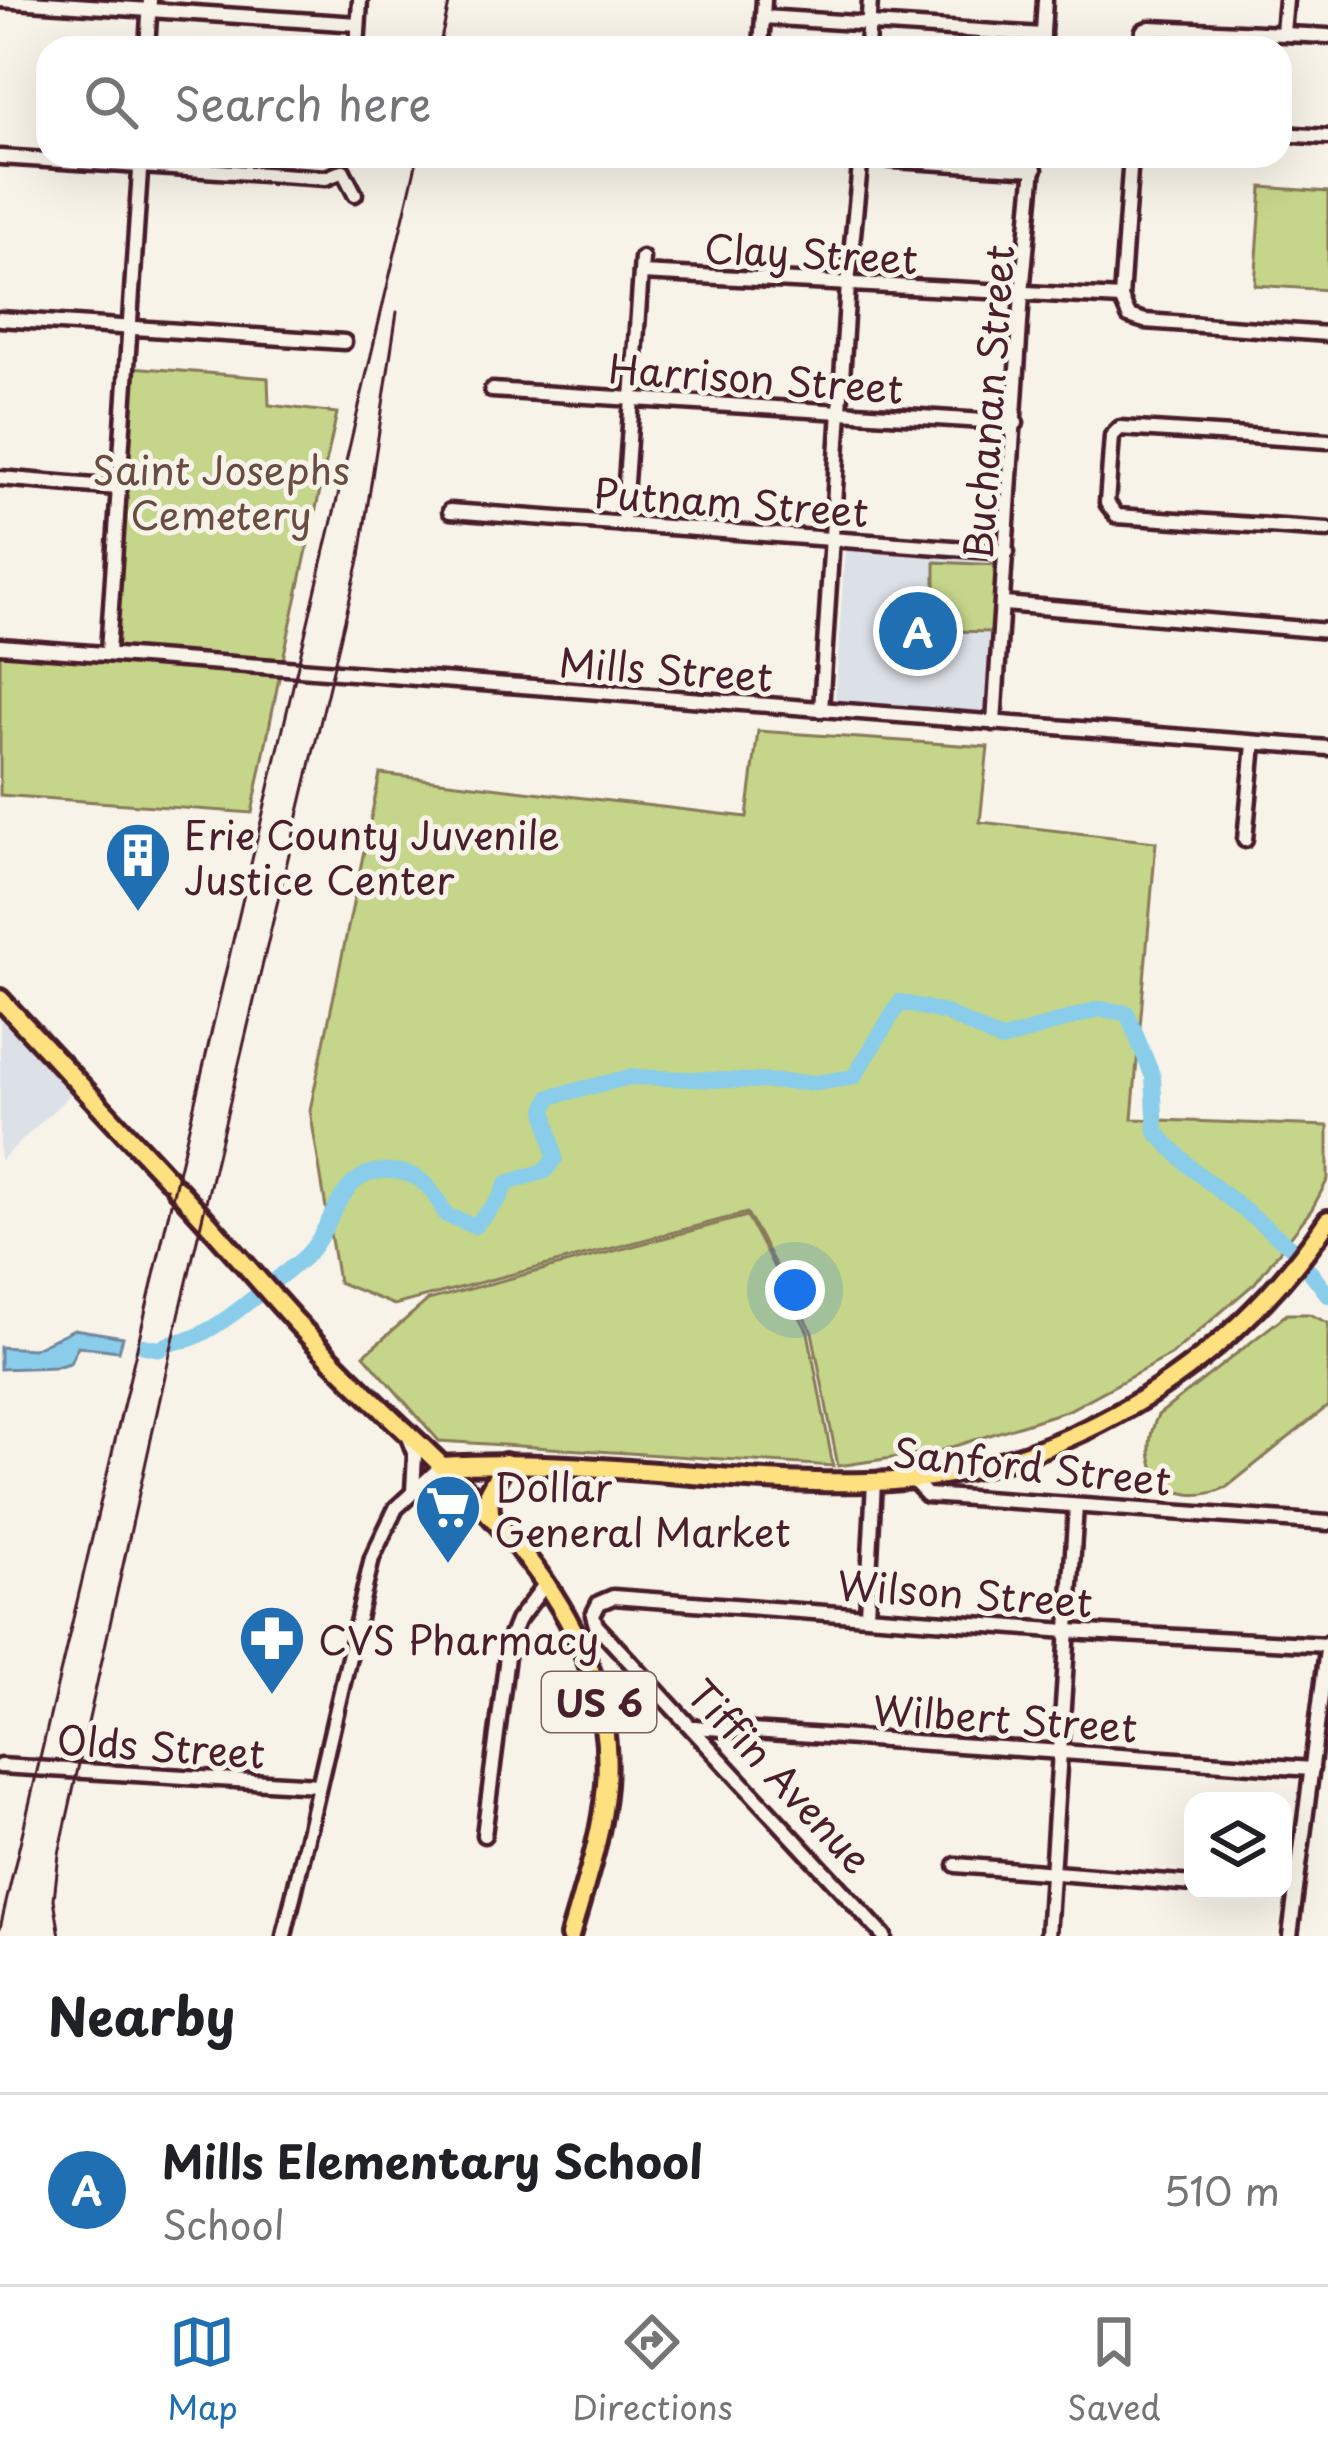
<!DOCTYPE html>
<html lang="en">
<head>
<meta charset="utf-8">
<style>
	body { margin:0; font-family:"Playpen Sans",sans-serif; background:#f6f6f6; color:#202124 }
	.controls { position:absolute; right:36px; bottom:36px; display:grid; overflow:hidden; border-radius:24px; box-shadow:0 12px 48px #0002 }
	.controls button { width:108px; height:108px; display:grid; place-items:center; padding:0; border:0; border-bottom:3px solid #e0e0e0; background:#fff; color:#202124; font:60px sans-serif }
	.you { position:absolute; left:795px; top:1290px; width:42px; height:42px; margin:-30px; border:9px solid #fff; border-radius:50%; background:#1a73e8; box-shadow:0 0 0 18px #1a73e833 }
	.badge { display:grid; place-items:center; width:78px; height:78px; border-radius:50%; background:#1f6fb2; color:#fff; font-size:39px; font-weight:700 }
	.pin { position:absolute; translate:-50% -50%; border:6px solid #fff; box-shadow:0 3px 12px #0006 }
	.list { margin:0; padding:0; list-style:none }
	h2 { display:flex; justify-content:space-between; align-items:center; height:156px; margin:0; padding:0 48px; font-size:51px }
	h2 small { font-size:39px; font-weight:400; color:#757577 }
	.list li { display:grid; grid-template-columns:78px 1fr auto; gap:36px; align-items:center; box-sizing:border-box; height:192px; padding:0 48px; border-top:3px solid #e0e0e0 }
	.list b { display:block; font-size:45px; white-space:nowrap }
	.list p { margin:0; font-size:39px; white-space:nowrap; color:#757577 }
	.list em { font-size:39px; font-style:normal; color:#757577 }
	.icon { flex:none; width:66px; height:66px; fill:none; stroke:currentColor; stroke-width:2; stroke-linecap:round; stroke-linejoin:round }
	.map { position:relative; flex:none; width:1328px; height:1936px; overflow:hidden }
	.search { position:absolute; background:#fff; box-shadow:0 12px 48px #0002; left:36px; right:36px; top:36px; height:132px; display:flex; align-items:center; gap:30px; box-sizing:border-box; padding:0 42px; border-radius:36px; color:#757577; font-size:45px }
	.sheet { height:348px; background:#fff }
	nav { display:flex; justify-content:space-around; align-items:center; box-sizing:border-box; height:168px; border-top:3px solid #e0e0e0; background:#fff; font-size:33px; color:#757577 }
	nav a { display:grid; justify-items:center; gap:6px }
	nav .on { color:#1f6fb2 }
	.map>svg:first-child { display:block }
	.built { fill:#dce1e7 }
	.green { fill:#c5d589; stroke:#887a5a; stroke-width:3 }
	.water { fill:#89cdea; stroke:#70879e; stroke-width:3 }
	.lines { fill:none; stroke-linecap:round; stroke-linejoin:round }
	.river { stroke:#89cdea; stroke-width:16 }
	.minor-casing { stroke:#4a1f2b; stroke-width:21 }
	.major-casing { stroke:#4a1f2b; stroke-width:26 }
	.minor { stroke:#f7f3e8; stroke-width:12 }
	.major { stroke:#fde080; stroke-width:16 }
	.rail { stroke:#4a1f2b; stroke-width:3 }
	.labels { text-anchor:middle; dominant-baseline:central; stroke-width:10; stroke-linejoin:round; paint-order:stroke }
	.shield { fill:#f7f3e8; stroke:#7e5f64; stroke-width:3 }
	.shield-label { font-size:36px; font-weight:bold; fill:#4a1f2b }
	.street-label { font-size:39px; fill:#4a1f2b; stroke:#f7f3e8 }
	.park-label { font-size:39px; fill:#694c42; stroke:#f7f3e8 }
	.poi-label { font-size:39px; fill:#4a1f2b; stroke:#f7f3e8; text-anchor:start }
</style>
</head>
<body>
<div class="map">
<svg width="1328" height="1936" viewBox="0 0 1328 1936">
	<rect width="100%" height="100%" fill="#f7f3e8"/>
	<filter id="ink" filterUnits="userSpaceOnUse"><feTurbulence type="fractalNoise" baseFrequency=".00833" numOctaves="2"/><feDisplacementMap in="SourceGraphic" scale="24" xChannelSelector="R" yChannelSelector="G"/><feConvolveMatrix kernelMatrix="1 2 1 2 8 2 1 2 1" color-interpolation-filters="sRGB"/></filter>
	<g filter="url(#ink)">
		<g class="built">
			<path d="M845 547 1001 558 990 714 835 703Z"/>
			<path d="M0 1017 72 1093 0 1161Z"/>
		</g>
		<g class="green">
			<path d="M1262 187 1328 192V290L1255 285Z"/>
			<path d="M131 367 268 378 269 405 337 413 283 659 114 649Z"/>
			<path d="M935 562 998 565 994 632 950 631 935 625Z"/>
			<path d="M0 653 280 673 252 813 0 795Z"/>
			<path d="M758 731 988 747 980 822 1156 842 1132 1119 1328 1126V1179L1312 1209 1255 1283 1171 1355 1069 1410 939 1451 838 1466 812 1332 747 1213 394 1305 338 1282 310 1110 380 774 747 817Z"/>
			<path d="M747 1216 808 1332 833 1466 439 1441 364 1355 428 1300Z"/>
			<path d="M1287 1314H1309L1328 1323V1406L1227 1487C1172 1513 1132 1468 1158 1415Z"/>
		</g>
		<path class="water" d="M74 1329 123 1337 119 1351 78 1346 70 1363 56 1367 0 1369V1347L33 1349Z"/>
		<g class="lines">
			<path class="river" d="M144 1346 160 1349C172 1340 183 1342 195 1337 230 1321 269 1284 300 1261 336 1234 334 1165 393 1171 422 1173 434 1191 446 1215L475 1226 499 1199 507 1183 545 1171 555 1158 545 1110 550 1097 630 1077 816 1083 854 1077 900 1002 946 1013 1001 1040 1099 1009 1127 1013 1153 1077 1156 1132 1190 1167 1292 1248 1328 1295"/>
			<defs>
				<g id="minor">
					<path d="M0 0 358 24"/>
					<path d="M763 17 1043 35"/>
					<path d="M1283 32 1286 0"/>
					<path d="M147 48 150 0"/>
					<path d="M357 48 360 0"/>
					<path d="M761 48 764 0"/>
					<path d="M867 48 870 0"/>
					<path d="M1042 48 1045 0"/>
					<path d="M1141 48 1143 31 1150 28 1328 36"/>
					<path d="M1280 134 1328 137"/>
					<path d="M832 156 1035 169"/>
					<path d="M1131 156 1121 298 1129 316 1145 321 1328 334"/>
					<path d="M0 157 326 178 343 171"/>
					<path d="M343 171 355 194"/>
					<path d="M641 273 1121 298"/>
					<path d="M0 319 344 342"/>
					<path d="M492 390 1016 423"/>
					<path d="M1328 441 1120 428 1112 436 1107 503 1117 516 1328 530"/>
					<path d="M0 478 118 488"/>
					<path d="M450 511 1007 552"/>
					<path d="M623 524 642 258"/>
					<path d="M1004 604 1328 631"/>
					<path d="M0 646 1328 748"/>
					<path d="M108 652 141 156"/>
					<path d="M821 710 848 284 861 156"/>
					<path d="M994 723 1022 293 1035 156"/>
					<path d="M1245 840 1254 744"/>
					<path d="M408 1437 415 1455 413 1491"/>
					<path d="M912 1479 927 1495 1328 1523"/>
					<path d="M867 1614 874 1482"/>
					<path d="M694 1727 1312 1769"/>
					<path d="M0 1766 318 1785"/>
					<path d="M484 1835 509 1641 517 1621 547 1582"/>
					<path d="M956 1865 1193 1884"/>
					<path d="M284 1936 372 1558 396 1508 442 1466"/>
					<path d="M884 1936 596 1625 593 1615 599 1603 613 1597 1067 1631 1327 1645"/>
					<path d="M1048 1936 1076 1506"/>
					<path d="M1290 1936 1328 1642"/>
				</g>
				<g id="major">
					<path d="M0 999 168 1179"/>
					<path d="M176 1188C238 1254 296 1327 361 1389 474 1498 618 1611 606 1785 602 1837 584 1887 570 1936"/>
					<path d="M442 1466C585 1457 727 1486 870 1482 1056 1477 1226 1372 1328 1220"/>
					<path d="M490 1513 489 1491 505 1463"/>
				</g>
			</defs>
			<use href="#minor" class="minor-casing"/>
			<use href="#major" class="major-casing"/>
			<use href="#minor" class="minor"/>
			<use href="#major" class="major"/>
			<g class="rail">
				<path d="M439 48 450 0"/>
				<path d="M0 1928 418 156"/>
				<path d="M60 1936 54 1899 59 1854 171 1349 360 556 397 312"/>
			</g>
		</g>
	</g>
	<defs>
		<symbol id="building-pin" viewBox="-11 -11 22 30"><path d="M0 17L-7.5 6A9.5 9.5 0 1 1 7.5 6Z" fill="#1f6fb2" stroke="#f7f3e8"/><path d="M-4-6H4V6H1V3H-1V6H-4ZM-2.5-4.3h1.7v1.8h-1.7ZM.8-4.3h1.7v1.8H.8ZM-2.5-1h1.7V.8h-1.7ZM.8-1h1.7V.8H.8Z" fill="#fff"/></symbol>
		<symbol id="supermarket-pin" viewBox="-11 -11 22 30"><path d="M0 17L-7.5 6A9.5 9.5 0 1 1 7.5 6Z" fill="#1f6fb2" stroke="#f7f3e8"/><path d="M-6-5.5h2.5l.6 2H6L4.5 2H-2.5L-4.4-4H-6ZM-1.5 3.2a1.3 1.3 0 1 0 .1 0ZM3 3.2a1.3 1.3 0 1 0 .1 0Z" fill="#fff"/></symbol>
		<symbol id="pharmacy-pin" viewBox="-11 -11 22 30"><path d="M0 17L-7.5 6A9.5 9.5 0 1 1 7.5 6Z" fill="#1f6fb2" stroke="#f7f3e8"/><path d="M-2-6h4v4h4v4h-4v4h-4v-4h-4v-4h4Z" fill="#fff"/></symbol>
	</defs>
	<g fill-rule="evenodd">
		<use href="#building-pin" x="100" y="817" width="76" height="104"/>
		<use href="#supermarket-pin" x="410" y="1469" width="76" height="104"/>
		<use href="#pharmacy-pin" x="234" y="1600" width="76" height="104"/>
	</g>
	<g class="labels">
		<rect class="shield" x="542" y="1672" width="114" height="60" rx="9"/>
		<g class="shield-label">
			<text x="599" y="1702">US 6</text>
		</g>
		<g class="street-label">
			<text transform="translate(811 252) rotate(3)">Clay Street</text>
			<text transform="translate(756 377) rotate(4)">Harrison Street</text>
			<text transform="translate(987 402) rotate(-86)">Buchanan Street</text>
			<text transform="translate(731 501) rotate(4)">Putnam Street</text>
			<text transform="translate(666 668) rotate(4)">Mills Street</text>
			<text transform="translate(1032 1465) rotate(6)">Sanford Street</text>
			<text transform="translate(965 1592) rotate(4)">Wilson Street</text>
			<text transform="translate(1005 1717) rotate(4)">Wilbert Street</text>
			<text transform="translate(161 1745) rotate(4)">Olds Street</text>
			<text transform="translate(781 1775) rotate(47)">Tiffin Avenue</text>
		</g>
		<g class="park-label">
			<text x="221" y="468">Saint Josephs<tspan x="221" dy="45">Cemetery</tspan></text>
		</g>
		<g class="poi-label">
			<text x="184" y="833">Erie County Juvenile<tspan x="184" dy="45">Justice Center</tspan></text>
			<text x="494" y="1485">Dollar<tspan x="494" dy="45">General Market</tspan></text>
			<text x="318" y="1638">CVS Pharmacy</text>
		</g>
	</g>
</svg>
<div class="controls">
<button><svg class="icon" aria-label="layers" viewBox="0 0 24 24"><path d="M12 4l9 5-9 5-9-5zM3 14l9 5 9-5"/></svg></button>
</div>
<div class="you"></div>
<div class="pin badge" style="left:918px;top:631px">A</div>
<div class="search"><svg class="icon" aria-label="search" viewBox="0 0 24 24"><circle cx="10" cy="10" r="6"/><path d="M15 15l6 6"/></svg>Search here</div>
</div>
<section class="sheet">
<h2>Nearby<small></small></h2>
<ul class="list">
<li><span class="badge">A</span><div><b>Mills Elementary School</b><p>School</p></div><em>510 m</em></li>
</ul>
</section>
<nav>
<a class="on"><svg class="icon" aria-label="map" viewBox="0 0 24 24"><path d="M3 6l6-2 6 2 6-2v14l-6 2-6-2-6 2zM9 4v14M15 6v14"/></svg>Map</a>
<a><svg class="icon" aria-label="directions" viewBox="0 0 24 24"><path d="M12 3l9 9-9 9-9-9zM9 14v-3h6M13 9l2 2-2 2"/></svg>Directions</a>
<a><svg class="icon" aria-label="saved" viewBox="0 0 24 24"><path d="M7 4h10v16l-5-4-5 4z"/></svg>Saved</a>
</nav>
</body>
</html>
